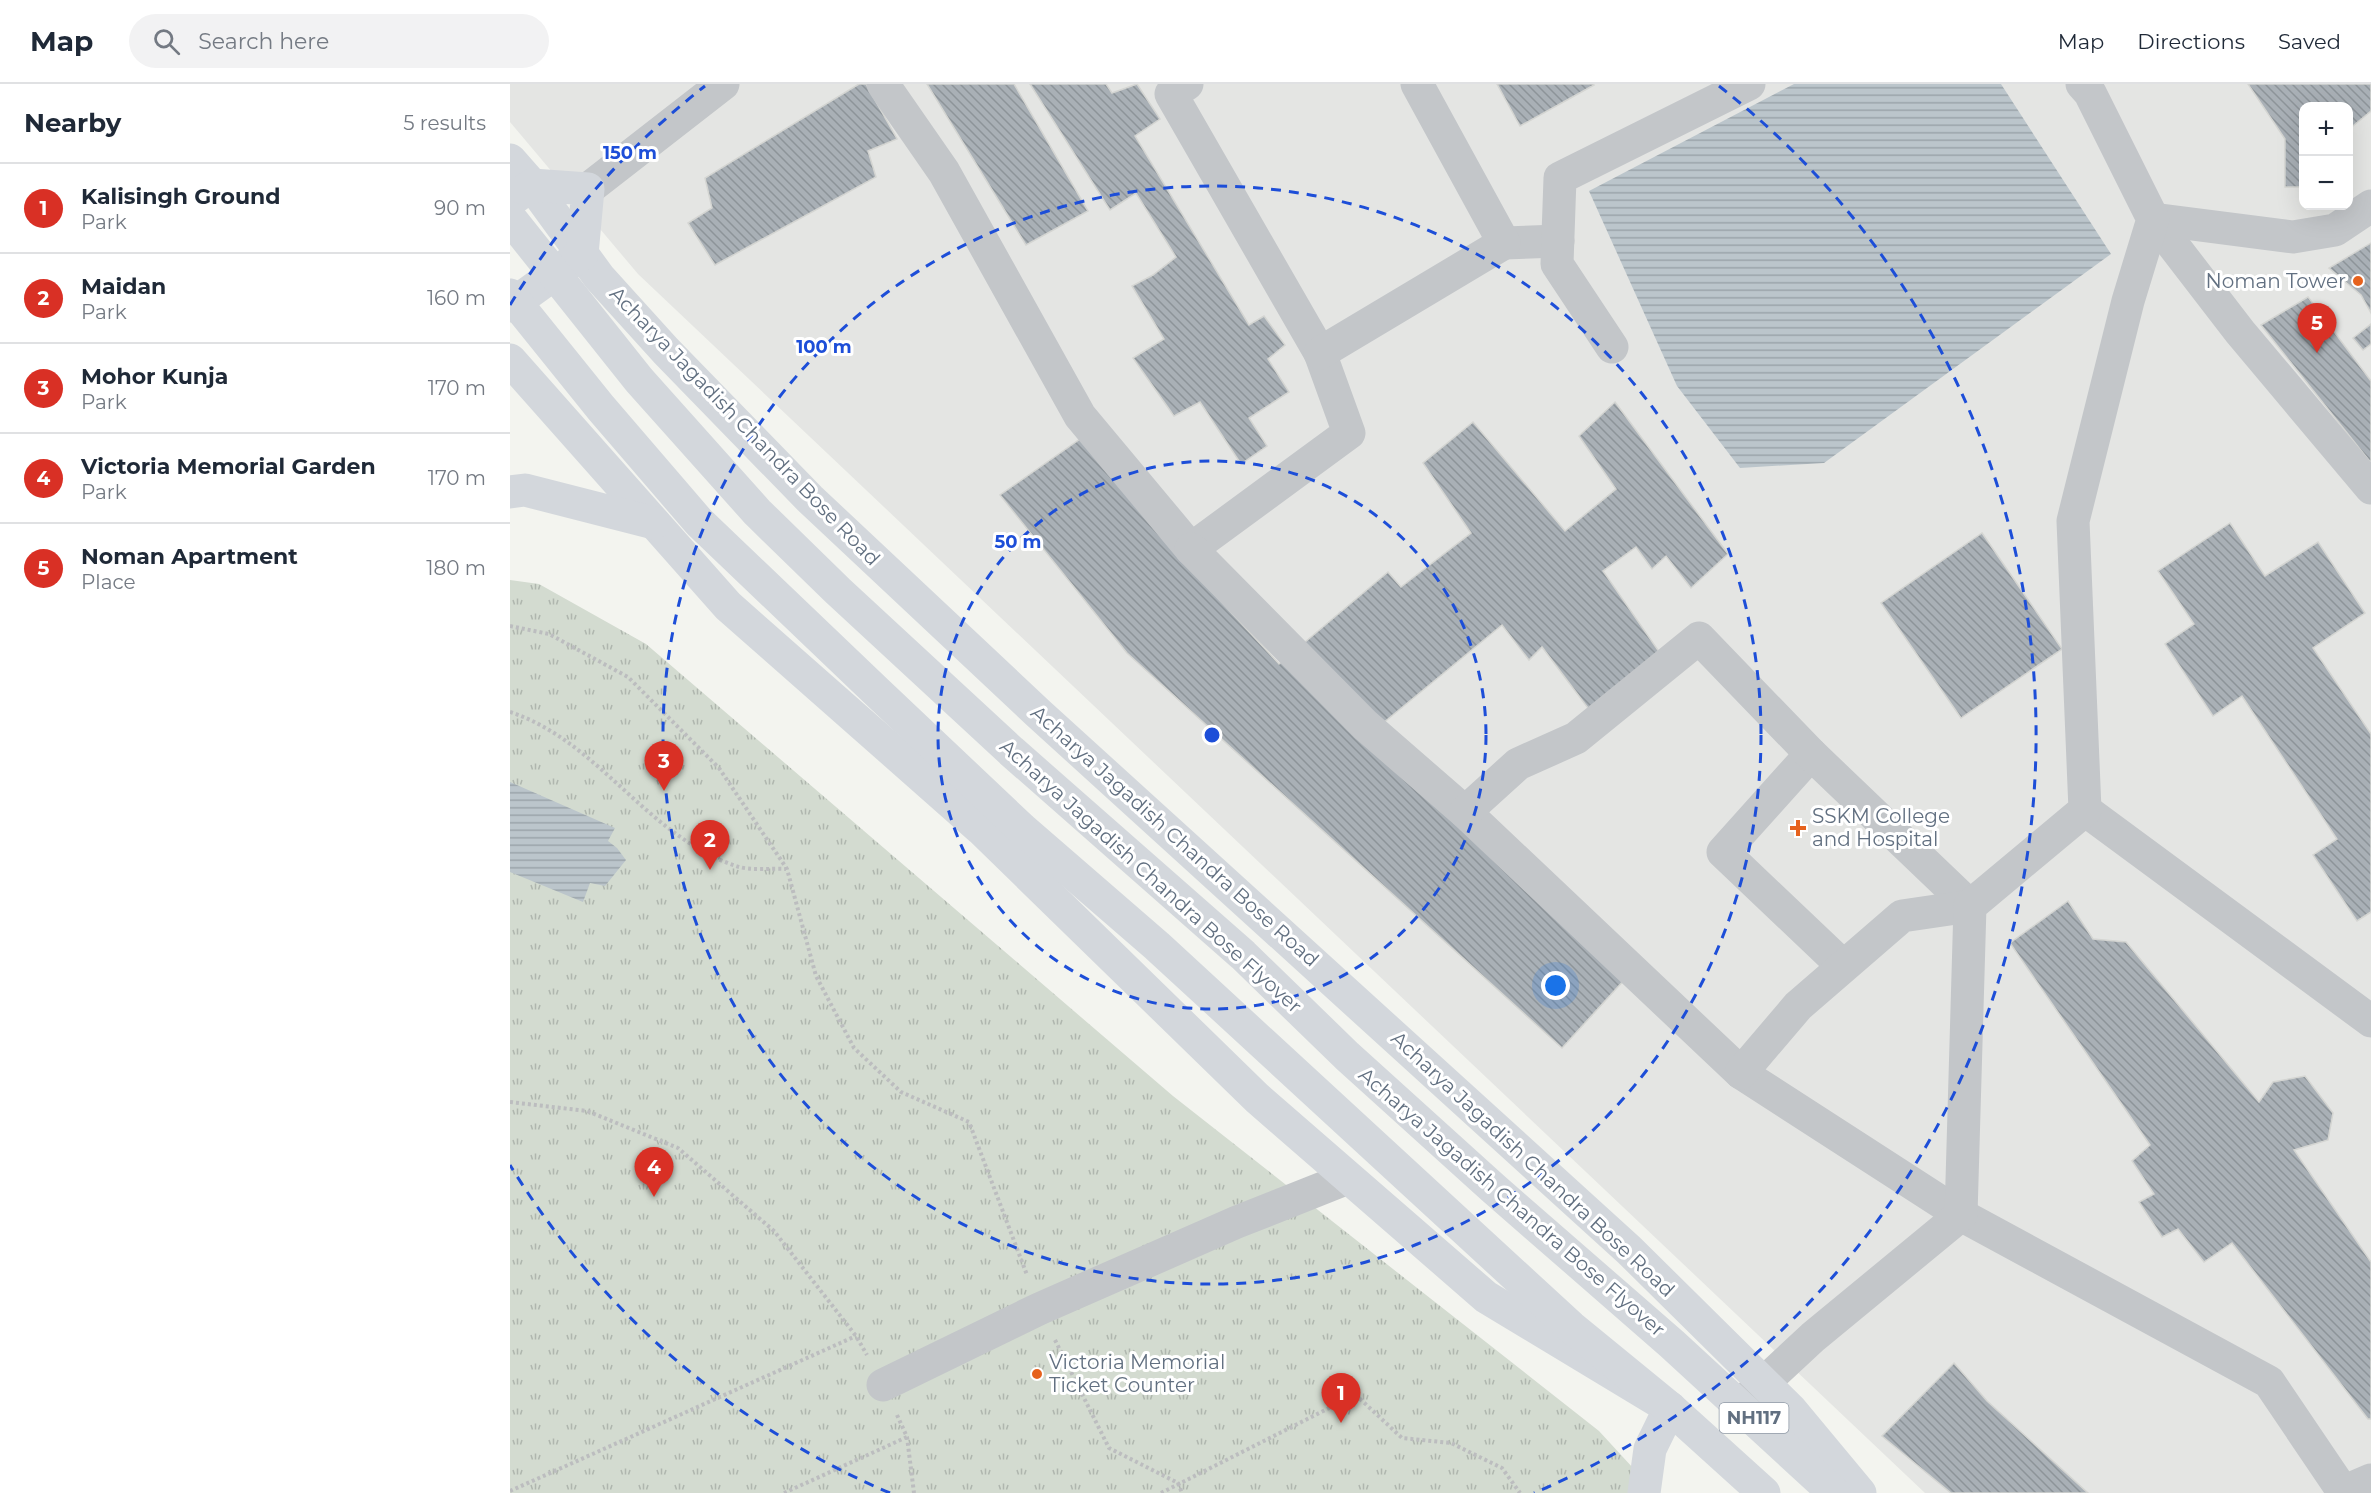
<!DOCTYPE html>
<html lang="en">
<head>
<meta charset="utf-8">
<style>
	body { margin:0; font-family:Montserrat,sans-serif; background:#f2f2f3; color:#1f2937 }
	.controls { position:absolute; right:18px; top:18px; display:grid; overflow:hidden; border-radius:12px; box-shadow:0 6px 24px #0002 }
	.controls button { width:54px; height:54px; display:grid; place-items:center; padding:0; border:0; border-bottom:2px solid #e0e1e3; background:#fff; color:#1f2937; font:30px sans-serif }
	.you { position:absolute; left:1046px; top:902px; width:21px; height:21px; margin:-15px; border:4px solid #fff; border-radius:50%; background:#1a73e8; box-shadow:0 0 0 9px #1a73e833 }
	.badge { display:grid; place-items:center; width:39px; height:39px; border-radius:50%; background:#d93025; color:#fff; font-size:20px; font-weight:700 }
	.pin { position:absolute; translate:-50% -50px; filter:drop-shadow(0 2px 3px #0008) }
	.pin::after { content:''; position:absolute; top:32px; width:21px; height:18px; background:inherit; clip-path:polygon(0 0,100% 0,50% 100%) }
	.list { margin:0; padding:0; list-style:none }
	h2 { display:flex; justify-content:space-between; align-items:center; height:78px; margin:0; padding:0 24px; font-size:26px }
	h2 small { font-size:20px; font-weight:400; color:#747a83 }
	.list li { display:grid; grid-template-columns:39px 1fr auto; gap:18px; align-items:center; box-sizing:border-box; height:90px; padding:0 24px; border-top:2px solid #e0e1e3 }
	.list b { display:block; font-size:22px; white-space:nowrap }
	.list p { margin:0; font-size:20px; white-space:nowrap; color:#747a83 }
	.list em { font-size:20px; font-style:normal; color:#747a83 }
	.icon { flex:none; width:33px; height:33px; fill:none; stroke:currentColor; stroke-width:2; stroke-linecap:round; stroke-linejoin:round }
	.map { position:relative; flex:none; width:1861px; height:1409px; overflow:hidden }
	header { display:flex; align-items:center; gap:36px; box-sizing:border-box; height:84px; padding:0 30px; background:#fff; border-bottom:2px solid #e0e1e3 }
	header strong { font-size:28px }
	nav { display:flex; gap:33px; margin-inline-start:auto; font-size:21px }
	.search { width:420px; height:54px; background:#f2f2f3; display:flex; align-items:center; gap:15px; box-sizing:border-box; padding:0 21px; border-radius:33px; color:#747a83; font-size:22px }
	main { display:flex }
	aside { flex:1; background:#fff }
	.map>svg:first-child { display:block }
	.built { fill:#e4e5e3; fill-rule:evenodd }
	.park { fill:url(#park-tufts) }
	.water { fill:url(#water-rules) }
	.building { fill:url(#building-back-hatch); stroke:#d4d5d2; stroke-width:1.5 }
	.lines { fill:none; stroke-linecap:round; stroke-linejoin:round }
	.path { stroke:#bcbdbf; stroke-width:4; stroke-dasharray:3 3; stroke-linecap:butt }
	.minor { stroke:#c3c6c9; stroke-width:33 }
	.major { stroke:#d3d7dc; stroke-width:33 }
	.highway { stroke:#d3d7dc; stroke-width:33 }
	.ring { fill:none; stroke:#1d4ed8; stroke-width:3; stroke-dasharray:10 8 }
	.poi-dot { fill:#e6621d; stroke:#fff; stroke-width:2 }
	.labels { text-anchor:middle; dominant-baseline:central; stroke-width:6; stroke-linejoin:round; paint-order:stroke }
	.shield { fill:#fff; stroke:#919ba7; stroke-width:1.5 }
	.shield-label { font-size:18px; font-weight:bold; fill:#627081 }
	.poi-label { font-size:20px; fill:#627081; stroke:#fff; text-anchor:start }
	.street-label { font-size:20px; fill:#627081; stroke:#fff }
	.centre { fill:#1d4ed8; stroke:#fff; stroke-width:3 }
	.ring-label { font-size:18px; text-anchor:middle; font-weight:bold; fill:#1d4ed8; stroke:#fff; stroke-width:6; stroke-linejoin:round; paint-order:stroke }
</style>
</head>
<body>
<header>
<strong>Map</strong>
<div class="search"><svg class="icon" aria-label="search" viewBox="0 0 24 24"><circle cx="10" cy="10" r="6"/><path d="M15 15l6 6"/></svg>Search here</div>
<nav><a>Map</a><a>Directions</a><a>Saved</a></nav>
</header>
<main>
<aside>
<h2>Nearby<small>5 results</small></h2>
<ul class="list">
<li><span class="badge">1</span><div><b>Kalisingh Ground</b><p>Park</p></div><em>90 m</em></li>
<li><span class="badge">2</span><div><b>Maidan</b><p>Park</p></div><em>160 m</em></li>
<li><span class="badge">3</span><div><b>Mohor Kunja</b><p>Park</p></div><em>170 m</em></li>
<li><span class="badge">4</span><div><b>Victoria Memorial Garden</b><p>Park</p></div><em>170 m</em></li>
<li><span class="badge">5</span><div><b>Noman Apartment</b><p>Place</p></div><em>180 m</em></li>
</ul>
</aside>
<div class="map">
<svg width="1861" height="1409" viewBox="0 0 1861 1409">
	<defs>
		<pattern id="park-tufts" width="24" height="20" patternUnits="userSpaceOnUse" patternTransform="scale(1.5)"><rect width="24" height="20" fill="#d3dbd0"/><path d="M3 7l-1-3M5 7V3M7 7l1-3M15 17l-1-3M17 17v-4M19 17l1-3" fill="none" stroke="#afb6ae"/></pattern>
		<pattern id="water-rules" width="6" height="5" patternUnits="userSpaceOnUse" patternTransform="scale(1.5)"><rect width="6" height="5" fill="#bbc5cb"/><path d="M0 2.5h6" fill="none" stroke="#9ba4aa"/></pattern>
		<pattern id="building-back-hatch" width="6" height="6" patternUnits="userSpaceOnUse" patternTransform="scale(1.5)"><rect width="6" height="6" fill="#a9b0b6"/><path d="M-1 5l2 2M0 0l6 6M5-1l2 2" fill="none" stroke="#8d9499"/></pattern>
	</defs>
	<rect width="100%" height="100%" fill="#f3f4ef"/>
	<path class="built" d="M0 0H1861V1409H1415L128 190 0 38ZM1794 22H1838V122H1794Z"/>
	<path class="park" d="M0 496 29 500 136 560 663 1012 1089 1347 1146 1409H0Z"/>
	<g class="water">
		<path d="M1284 0H1491L1601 170 1314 379 1230 384 1167 302 1079 107Z"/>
		<path d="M0 698 105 744 98 757 107 764 116 776 95 802 80 799 73 818 0 788Z"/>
	</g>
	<g class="building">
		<path d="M349 0H356L387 55 358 67 366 93 205 181 178 139 202 124 195 94Z"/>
		<path d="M417 0H504L578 127 516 161Z"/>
		<path d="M520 0H596L602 9 627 0 650 35 625 52 739 241 754 232 775 261 758 275 779 308 739 334 757 362 731 380 690 318 664 332 623 274 654 255 622 202 643 191 666 173 626 109 600 126Z"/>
		<path d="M987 0H1083L1084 1 1010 42Z"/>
		<path d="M1738 0H1861V27L1838 46V22H1794V103H1775V55Z"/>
		<path d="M1861 159V229L1851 211 1819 184Z"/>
		<path d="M1798 213 1861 297V379L1751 241Z"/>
		<path d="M1861 240V260L1853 266 1843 254Z"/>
		<path d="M1105 318 1218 470 1181 504 1156 472 1142 485 1126 463 1093 487 1150 569 1081 628 1032 563 1019 576 992 541 861 649 1116 894 1052 964 617 569 490 411 573 353 693 498 769 580 878 488 891 503 961 449 913 379 963 338 1055 447 1106 405 1069 352Z"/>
		<path d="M1720 439 1755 492 1808 458 1855 529 1803 564 1861 650V828L1847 837 1803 771 1827 755 1732 612 1703 632 1655 560 1684 540 1648 487Z"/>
		<path d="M1472 449 1552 565 1451 634 1371 519Z"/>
		<path d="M1558 817 1583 855 1616 858 1749 1018 1763 998 1795 992 1823 1029 1818 1056 1784 1066 1861 1178V1335H1858L1722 1159 1694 1178 1668 1145 1652 1153 1629 1118 1644 1110 1622 1077 1640 1061 1500 859Z"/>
		<path d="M1444 1279 1477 1317 1578 1409H1441L1372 1352Z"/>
	</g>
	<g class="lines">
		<g class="path">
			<path d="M0 542 39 550 118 593 209 684 277 785 306 892 344 964 391 1008 459 1038 517 1191"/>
			<path d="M0 628C89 657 136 752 226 782 240 787 261 784 276 785"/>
			<path d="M0 1018 77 1027 168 1064 264 1147 346 1252 357 1271"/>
			<path d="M545 1256 599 1364 668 1399 672 1409"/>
			<path d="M387 1331 397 1353 404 1409"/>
			<path d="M0 1407 346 1252"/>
			<path d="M274 1409 397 1353"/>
			<path d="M651 1409 833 1317 848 1313 892 1354 941 1359 992 1384 1010 1409"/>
		</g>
		<g class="minor">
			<path d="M373 0 434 88 570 332 681 465 839 349 810 269 661 10 677 0"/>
			<path d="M78 105 213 0"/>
			<path d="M1643 135 1730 248 1861 404"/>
			<path d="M1643 135 1783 153 1825 146 1861 122"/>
			<path d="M994 159 1048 157"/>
			<path d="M1102 263 1047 180 1050 94 1239 0"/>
			<path d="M810 269 994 159 907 0"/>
			<path d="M681 465 855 641 955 728 1231 989 1451 1131 1759 1298 1834 1409"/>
			<path d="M1301 670 1213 768 1333 882"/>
			<path d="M1575 726 1861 937"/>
			<path d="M955 728 1008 680 1066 654 1189 554 1301 670 1460 822"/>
			<path d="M1231 989 1288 922 1392 832 1460 822"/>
			<path d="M373 1301 529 1225 727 1138 838 1094"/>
			<path d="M1232 1319 1303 1253 1451 1131 1460 822 1575 726 1563 437 1618 217 1643 135 1580 9 1572 0"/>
			<path d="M1833 1408 1861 1396"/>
		</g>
		<g class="major">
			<path d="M0 76 22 101 89 193 156 267 300 415 528 629 1119 1166 1281 1326 1350 1409"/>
			<path d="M0 117 22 101 78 105 72 170 0 222"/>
			<path d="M0 276 218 522 471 745 747 1014 976 1213 1160 1324 1140 1365 1134 1409"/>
			<path d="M0 408 15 406 144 439"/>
		</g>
		<g class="highway">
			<path d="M0 134 129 296 247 428 328 507 501 667 733 871 837 972 983 1104 1162 1260 1324 1409"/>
			<path d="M0 211 91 324 189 438 367 608 512 745 647 862 1061 1243 1160 1324 1254 1409"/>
		</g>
	</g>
	<g class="ring">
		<circle cx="702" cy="651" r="274"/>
		<circle cx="702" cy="651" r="549"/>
		<path d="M380 1409A823 823 0 0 1 0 1081M0 221A823 823 0 0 1 195 2M1209 2A823 823 0 0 1 1024 1409"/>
	</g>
	<g class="poi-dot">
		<circle cx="1848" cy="197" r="6"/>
		<path d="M1285 735h6v6h6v6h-6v6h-6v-6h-6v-6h6z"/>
		<circle cx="527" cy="1290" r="6"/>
	</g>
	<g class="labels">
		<rect class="shield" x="1209.5" y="1319" width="69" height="30" rx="4.5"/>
		<g class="shield-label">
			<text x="1244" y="1334">NH117</text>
		</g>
		<g class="poi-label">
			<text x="1836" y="197" text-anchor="end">Noman Tower</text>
			<text x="1302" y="732">SSKM College<tspan x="1302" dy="23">and Hospital</tspan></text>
			<text x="539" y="1278">Victoria Memorial<tspan x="539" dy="23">Ticket Counter</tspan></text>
		</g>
		<g class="street-label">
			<text transform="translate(235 342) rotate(46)">Acharya Jagadish Chandra Bose Road</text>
			<text transform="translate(665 752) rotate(42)">Acharya Jagadish Chandra Bose Road</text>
			<text transform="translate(641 792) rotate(42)">Acharya Jagadish Chandra Bose Flyover</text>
			<text transform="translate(1023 1080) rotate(43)">Acharya Jagadish Chandra Bose Road</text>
			<text transform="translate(1002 1118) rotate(41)">Acharya Jagadish Chandra Bose Flyover</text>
		</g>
	</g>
	<circle cx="702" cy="651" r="9" class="centre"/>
	<g class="ring-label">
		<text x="120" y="75">150 m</text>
		<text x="314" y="269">100 m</text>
		<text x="508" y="464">50 m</text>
	</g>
</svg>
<div class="controls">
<button>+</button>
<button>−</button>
</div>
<div class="you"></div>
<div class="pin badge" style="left:831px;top:1339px">1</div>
<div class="pin badge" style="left:200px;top:786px">2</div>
<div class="pin badge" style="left:154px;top:707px">3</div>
<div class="pin badge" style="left:144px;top:1113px">4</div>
<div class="pin badge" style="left:1807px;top:269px">5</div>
</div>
</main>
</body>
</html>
